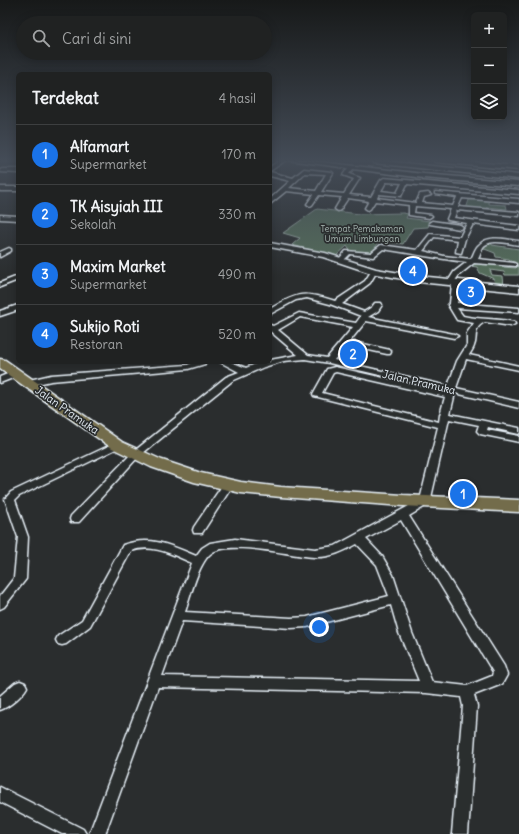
<!DOCTYPE html>
<html lang="id">
<head>
<meta charset="utf-8">
<style>
	body { margin:0; font-family:Delius,sans-serif; background:#2d2f2f; color:#f1f3f6 }
	.controls { position:absolute; right:12px; top:12px; display:grid; overflow:hidden; border-radius:6px; box-shadow:0 2px 10px #0003 }
	.controls button { width:36px; height:36px; display:grid; place-items:center; padding:0; border:0; border-bottom:1px solid #3d3f40; background:#202222; color:#f1f3f6; font:20px sans-serif }
	.you { position:absolute; left:319px; top:627px; width:14px; height:14px; margin:-10px; border:3px solid #fff; border-radius:50%; background:#1a73e8; box-shadow:0 0 0 6px #1a73e833 }
	.badge { display:grid; place-items:center; width:26px; height:26px; border-radius:50%; background:#1a73e8; color:#fff; font-size:13px; font-weight:700 }
	.pin { position:absolute; translate:-50% -50%; border:2px solid #fff; box-shadow:0 1px 4px #0006 }
	.list { margin:0; padding:0; list-style:none }
	h2 { display:flex; justify-content:space-between; align-items:center; height:52px; margin:0; padding:0 16px; font-size:17px }
	h2 small { font-size:13px; font-weight:400; color:#a2a4a5 }
	.list li { display:grid; grid-template-columns:26px 1fr auto; gap:12px; align-items:center; box-sizing:border-box; height:60px; padding:0 16px; border-top:1px solid #3d3f40 }
	.list b { display:block; font-size:15px; white-space:nowrap }
	.list p { margin:0; font-size:13px; white-space:nowrap; color:#a2a4a5 }
	.list em { font-size:13px; font-style:normal; color:#a2a4a5 }
	.icon { flex:none; width:22px; height:22px; fill:none; stroke:currentColor; stroke-width:2; stroke-linecap:round; stroke-linejoin:round }
	.map { position:relative; flex:none; width:519px; height:834px; overflow:hidden }
	.search { position:absolute; background:#202222; box-shadow:0 2px 10px #0003; left:16px; top:16px; width:256px; height:44px; display:flex; align-items:center; gap:10px; box-sizing:border-box; padding:0 14px; border-radius:22px; color:#a2a4a5; font-size:15px }
	.panel { position:absolute; background:#202222; box-shadow:0 2px 10px #0003; left:16px; top:72px; width:256px; height:292px; border-radius:6px }
	.map>svg:first-child { display:block }
	.green { fill:#556d5a; stroke:#9eafa9 }
	.lines { fill:none; stroke-linecap:round; stroke-linejoin:round }
	.minor-casing { stroke:#e8f1f8; stroke-width:3 }
	.tertiary-casing { stroke:#e8f1f8; stroke-width:3 }
	.primary-casing { stroke:#e8f1f8; stroke-width:3 }
	.minor { fill:#2a2d2e; fill-rule:evenodd }
	.tertiary { fill:#2a2d2e; fill-rule:evenodd }
	.primary { fill:#736c4b; fill-rule:evenodd }
	.labels { text-anchor:middle; dominant-baseline:central; stroke-width:3.5; stroke-linejoin:round; paint-order:stroke }
	.far-park-label { font-size:9px; fill:#a6b6b1; stroke:#2a2d2e }
	.street-label { font-size:11px; fill:#e8f1f8; stroke:#2a2d2e }
</style>
</head>
<body>
<div class="map">
<svg width="519" height="834" viewBox="0 0 519 834">
	<rect width="100%" height="100%" fill="#2a2d2e"/>
	<filter id="ink" filterUnits="userSpaceOnUse"><feTurbulence type="fractalNoise" baseFrequency=".025" numOctaves="2"/><feDisplacementMap in="SourceGraphic" scale="8" xChannelSelector="R" yChannelSelector="G"/><feConvolveMatrix kernelMatrix="1 2 1 2 8 2 1 2 1" color-interpolation-filters="sRGB"/></filter>
	<g filter="url(#ink)">
		<g class="green">
			<path d="M476 198 489 199V204L506 205 507 209 487 207 486 210 466 209 469 200Z"/>
			<path d="M317 209 360 214 403 213 408 214 406 218 430 221 428 227 413 228 403 244 386 242 378 243C370 258 366 254 351 252L347 246 336 256 292 245 300 238 283 233Z"/>
			<path d="M491 242 492 245 519 249V275H505L504 272 490 270 492 275 503 276 504 287 495 286 494 279 480 273 477 267 470 266 474 263 501 264 502 267 516 268 518 266 509 259 496 257 495 253 482 248 485 244Z"/>
		</g>
		<g class="lines">
			<defs>
				<g id="minor">
					<path d="M280 160H286L270 171V167Z"/>
					<path d="M288 160H304L424 174 519 182V186L424 178 353 169 349 174 360 178 349 195 371 197 381 180 384 178 519 190V194L407 184 401 196 379 194 377 198 416 203 420 194 428 193 431 195 424 197 422 203 453 206 457 197 435 194V192L519 199V203L462 198 458 207 519 212V216L457 210 454 218 519 226V230L473 224 465 239 461 253 456 252 458 240 434 237 423 251 444 256 471 259C474 254 475 248 479 245 489 234 507 240 519 241V245C509 244 491 238 483 247 481 250 480 256 478 259L514 263 516 264V266L474 263 459 275 454 282 458 283 460 284 457 303 519 308V312L457 308 463 316C480 320 496 318 514 322L515 324 511 326 485 322C472 328 478 337 474 346 473 349 471 352 469 355L519 366V370L466 359 456 388 519 402V408L455 393 450 414 519 428V434L488 427 487 430 519 436V442L480 434 477 431 479 425 449 419 430 502 429 504 409 516 504 666 507 675 502 684 474 695 477 706 468 834H452L463 706 461 697 426 693 158 687 105 834H89L192 563C173 555 152 543 131 551L90 626 66 644 62 645 58 644 56 640 58 636 82 620 123 545C150 535 171 545 196 556L202 548 210 543 235 539 315 549 335 546 420 500 438 427 314 396 313 394 327 369 335 367 446 392 447 391 329 363 305 359 284 361 264 367 232 381 138 457 79 522H71L70 519 71 516 132 453 226 377 239 372 220 362H231L246 368 258 363 270 362V360L298 355 270 331V325L273 326 299 313 356 323 361 316 330 304 307 298 296 300 270 314V309C298 292 304 291 335 301L365 281 372 270H376L377 271 370 283 342 304 364 312 372 307 375 303H381L382 305 378 311 368 317 454 334 458 336 454 338 366 321 350 341 390 350 391 352 390 354H387L346 345 334 360 448 386 457 361 467 345V333L474 323 457 320 448 305 450 303 452 284H448L447 283 454 272 467 262C439 259 411 253 383 249L373 257 350 254 343 261H339L338 260 346 251 371 253 381 245 417 250 430 234 460 237 467 223 448 220 447 219 451 209 415 206 414 213 431 215 432 216 429 218 409 215V205L375 201 370 209 368 210 365 208 369 201 348 198 340 210 338 211 335 209 342 197 319 195 312 205 310 206 307 204 314 194 286 191 270 204V199L290 181 270 176V172L293 178 304 169 332 172 333 173 321 192 344 194 354 179 343 175 348 168ZM305 173 326 174 316 191 289 188ZM386 182 402 183 397 193 381 191ZM300 317 353 327 327 358 308 355 278 330ZM336 372 445 397 440 415 439 422 322 393 333 373ZM401 520 493 672 492 676 467 686 432 682 412 633 393 575 382 556 366 539ZM357 544 377 565 389 596 307 617 291 618 185 612C191 595 197 568 209 555 225 538 291 556 314 557 330 558 344 551 357 544ZM391 605 399 633 419 681 162 676 182 621 291 628 307 627Z"/>
					<path d="M375 160 519 175V179L373 163V161Z"/>
					<path d="M433 160H453L519 166V170L435 162Z"/>
					<path d="M2 169H18V173L0 172V170Z"/>
					<rect x="0" y="187" width="18" height="4"/>
					<path d="M0 215 18 216V220L0 219Z"/>
					<path d="M432 221 460 225 463 227 460 229 430 224 429 223Z"/>
					<path d="M9 248 11 249V251L0 257V252Z"/>
					<path d="M18 276V280L0 287V283Z"/>
					<path d="M18 305V310L0 316V311Z"/>
					<path d="M194 362H206L205 364 188 369 51 381 28 386 24 383 25 381 51 375 187 365Z"/>
					<path d="M15 371 19 374 18 376 0 383V377Z"/>
					<path d="M117 442 120 443 122 445 120 447 19 496 15 500 28 537 26 579 4 607 0 609V596L14 578 18 537 5 499 11 492Z"/>
					<path d="M228 482 232 483 233 485 202 533H194L193 530 194 527 224 483Z"/>
					<path d="M20 681 25 683 27 687C22 696 9 707 0 710V696L15 683Z"/>
					<path d="M0 787 83 829 86 834H62L0 802Z"/>
				</g>
				<path id="tertiary" d="M270 243 325 253 376 269 418 276 519 286V292L418 282 371 273 323 257 270 247Z"/>
				<path id="primary" d="M0 359 5 360 122 442 162 460 201 473 241 482 281 487 403 495 519 500V512L403 506 281 497 241 493 194 482 151 467 112 448 0 369Z"/>
			</defs>
			<use href="#minor" class="minor-casing"/>
			<use href="#tertiary" class="tertiary-casing"/>
			<use href="#primary" class="primary-casing"/>
			<use href="#minor" class="minor"/>
			<use href="#tertiary" class="tertiary"/>
			<use href="#primary" class="primary"/>
		</g>
	</g>
	<linearGradient id="sky" x2="0" y2="1"><stop stop-color="#171919"/><stop offset="0.58" stop-color="#444c57"/><stop offset="1" stop-color="#444c57" stop-opacity="0"/></linearGradient>
	<rect width="519" height="277" fill="url(#sky)"/>
	<g class="labels">
		<g class="far-park-label">
			<text x="362" y="228">Tempat Pemakaman<tspan x="362" dy="10">Umum Limbungan</tspan></text>
		</g>
		<g class="street-label">
			<text transform="translate(419 382) rotate(13)">Jalan Pramuka</text>
			<text transform="translate(67 410) rotate(35)">Jalan Pramuka</text>
		</g>
	</g>
</svg>
<div class="controls">
<button>+</button>
<button>−</button>
<button><svg class="icon" aria-label="layers" viewBox="0 0 24 24"><path d="M12 4l9 5-9 5-9-5zM3 14l9 5 9-5"/></svg></button>
</div>
<div class="you"></div>
<div class="pin badge" style="left:463px;top:494px">1</div>
<div class="pin badge" style="left:353px;top:354px">2</div>
<div class="pin badge" style="left:471px;top:292px">3</div>
<div class="pin badge" style="left:413px;top:271px">4</div>
<div class="search"><svg class="icon" aria-label="search" viewBox="0 0 24 24"><circle cx="10" cy="10" r="6"/><path d="M15 15l6 6"/></svg>Cari di sini</div>
<section class="panel">
<h2>Terdekat<small>4 hasil</small></h2>
<ul class="list">
<li><span class="badge">1</span><div><b>Alfamart</b><p>Supermarket</p></div><em>170 m</em></li>
<li><span class="badge">2</span><div><b>TK Aisyiah III</b><p>Sekolah</p></div><em>330 m</em></li>
<li><span class="badge">3</span><div><b>Maxim Market</b><p>Supermarket</p></div><em>490 m</em></li>
<li><span class="badge">4</span><div><b>Sukijo Roti</b><p>Restoran</p></div><em>520 m</em></li>
</ul>
</section>
</div>
</body>
</html>
